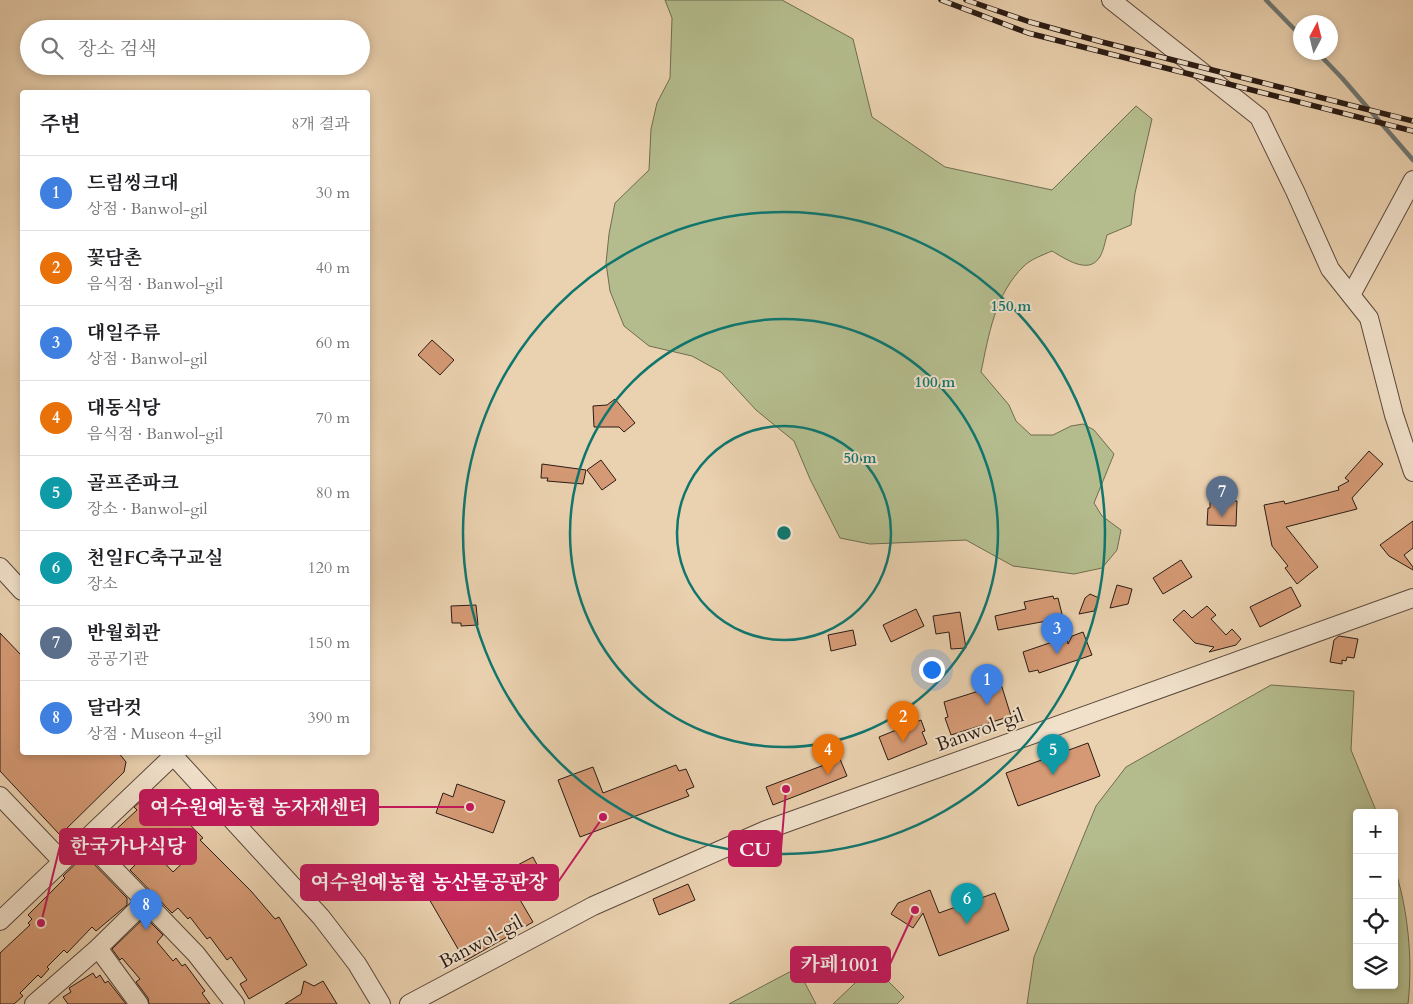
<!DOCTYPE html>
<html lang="ko">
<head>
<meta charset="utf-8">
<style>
	body { margin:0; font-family:Cardo,"Noto Serif KR",serif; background:#f6f6f6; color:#202124 }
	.controls { position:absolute; right:15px; bottom:15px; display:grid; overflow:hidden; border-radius:5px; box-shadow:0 2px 8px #0003 }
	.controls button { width:45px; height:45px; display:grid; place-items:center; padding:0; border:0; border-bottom:1px solid #e0e0e0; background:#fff; color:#202124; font:25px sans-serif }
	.compass { position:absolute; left:1293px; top:15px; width:45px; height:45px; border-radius:50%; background:#fff; box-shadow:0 2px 8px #0003; rotate:7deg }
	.you { position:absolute; left:931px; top:669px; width:18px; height:18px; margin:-12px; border:4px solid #fff; border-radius:50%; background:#1a73e8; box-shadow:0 0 0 8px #1a73e833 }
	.badge { display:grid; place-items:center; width:32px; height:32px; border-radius:50%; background:#b45309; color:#fff; font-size:16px; font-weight:700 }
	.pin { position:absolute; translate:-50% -41px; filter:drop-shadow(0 1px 2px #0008) }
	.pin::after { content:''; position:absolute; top:26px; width:18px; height:15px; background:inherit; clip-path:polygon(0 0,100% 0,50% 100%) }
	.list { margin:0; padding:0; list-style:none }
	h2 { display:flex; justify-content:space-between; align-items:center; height:65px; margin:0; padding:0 20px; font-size:21px }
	h2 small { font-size:16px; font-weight:400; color:#757577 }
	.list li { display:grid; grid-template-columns:32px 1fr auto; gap:15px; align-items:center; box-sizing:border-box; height:75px; padding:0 20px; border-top:1px solid #e0e0e0 }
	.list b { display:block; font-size:19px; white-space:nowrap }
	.list p { margin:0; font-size:16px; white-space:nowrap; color:#757577 }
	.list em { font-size:16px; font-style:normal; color:#757577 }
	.icon { flex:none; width:28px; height:28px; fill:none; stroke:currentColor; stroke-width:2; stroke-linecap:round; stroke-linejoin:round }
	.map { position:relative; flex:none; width:1413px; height:1004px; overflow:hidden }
	.search { position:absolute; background:#fff; box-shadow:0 2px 8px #0003; left:20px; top:20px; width:350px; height:55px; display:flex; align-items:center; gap:12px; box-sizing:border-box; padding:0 18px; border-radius:28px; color:#757577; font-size:19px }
	.panel { position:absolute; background:#fff; box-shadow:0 2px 8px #0003; left:20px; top:90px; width:350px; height:665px; border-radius:5px }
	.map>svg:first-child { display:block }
	.green { fill:#b4bc8d; stroke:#6f6c50 }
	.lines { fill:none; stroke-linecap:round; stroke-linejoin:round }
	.stream { stroke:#6e7774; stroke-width:4.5 }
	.building { fill:#d59a75; stroke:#2a1b14; fill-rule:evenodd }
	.minor-casing { stroke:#5a483b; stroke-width:20 }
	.minor { stroke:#f1e1cb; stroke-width:18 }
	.rail-casing { stroke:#2a1b14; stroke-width:5.5 }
	.rail { stroke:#f1e1cb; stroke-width:4; stroke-dasharray:11; stroke-linecap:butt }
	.ring { fill:none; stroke:#0f766e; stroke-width:2.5 }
	.labels { text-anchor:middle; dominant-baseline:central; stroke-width:4; stroke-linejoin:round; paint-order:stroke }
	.street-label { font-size:19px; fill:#2a1b14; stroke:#f1e1cb }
	.centre { fill:#0f766e; stroke:#f1e1cb; stroke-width:2.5 }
	.ring-label { font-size:15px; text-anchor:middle; font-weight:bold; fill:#0f766e; stroke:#f1e1cb; stroke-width:4; stroke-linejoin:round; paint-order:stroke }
	.leader { fill:none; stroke:#c2185b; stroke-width:2 }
	.callout-dot { fill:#c2185b; stroke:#f1e1cb; stroke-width:2 }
	.callout { fill:#c2185b; stroke:#c2185b; stroke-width:2 }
	.callout-label { font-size:20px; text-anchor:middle; font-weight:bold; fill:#fff }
</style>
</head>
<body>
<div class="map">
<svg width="1413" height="1004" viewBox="0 0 1413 1004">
	<rect width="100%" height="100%" fill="#ead1af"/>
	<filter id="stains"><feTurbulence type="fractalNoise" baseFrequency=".004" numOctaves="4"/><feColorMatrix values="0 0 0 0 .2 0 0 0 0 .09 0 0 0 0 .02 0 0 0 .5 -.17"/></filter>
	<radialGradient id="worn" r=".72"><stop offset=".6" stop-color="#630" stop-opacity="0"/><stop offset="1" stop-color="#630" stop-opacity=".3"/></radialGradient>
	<g class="green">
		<path d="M665 0H782L853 39 872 117 945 167 1052 190 1136 106 1152 119 1135 193 1131 225 1107 235C1105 242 1103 253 1099 258 1088 275 1064 258 1052 251 1043 255 1031 259 1024 266 995 294 989 334 981 372L1009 405 1016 421 1031 435H1053L1071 426 1083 424 1094 430 1114 454 1094 503 1102 516 1121 530 1117 550 1102 568 1074 574 1013 566 966 540 870 544 840 538 810 479 794 441 756 410 721 372 692 356 649 346 624 326 610 291 606 263 609 234 615 203 649 170 651 129 657 103 670 78 672 18Z"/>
		<path d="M1271 685 1354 691 1351 750 1377 813H1357V985H1394V866C1408 909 1413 959 1408 1004H1027L1034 957 1077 852 1096 806 1126 767Z"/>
		<path d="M873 966 904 997 897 1004H833Z"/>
		<path d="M797 968 816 1004H729Z"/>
	</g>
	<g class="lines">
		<g class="stream">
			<path d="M1266 0 1300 35"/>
			<path d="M1317 52 1342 78 1413 160"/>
		</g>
	</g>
	<g class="building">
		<path d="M432 340 454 360 440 375 418 355Z"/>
		<path d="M615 399 635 423 624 432 619 427H594L593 406 607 405Z"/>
		<path d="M1369 451 1383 464 1352 498 1357 509 1286 527 1318 567 1297 584 1285 568 1288 566 1272 546 1264 505 1284 501 1285 504 1339 490 1338 487 1349 481 1345 478Z"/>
		<path d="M601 460 616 480 602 490 587 470Z"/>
		<path d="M542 464 586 470 583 484 547 481 548 478H541Z"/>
		<path d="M1210 500 1237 501 1236 526 1207 525 1208 508H1210Z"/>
		<path d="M1413 521V548L1404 555 1413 567V570L1389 556 1380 545Z"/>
		<path d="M1181 560 1192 577 1163 594 1153 578Z"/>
		<path d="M1117 585 1132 589 1128 604 1110 608Z"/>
		<path d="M1291 587 1301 606 1260 627 1250 607Z"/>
		<path d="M1090 594 1099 598 1094 611 1079 614 1085 598Z"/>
		<path d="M1053 596 1054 599 1058 598 1063 618 998 630 995 616 1026 609 1024 602Z"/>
		<path d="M476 605 478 625 461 626V623H452L451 606Z"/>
		<path d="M1207 606 1216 615 1211 619 1226 635 1232 629 1241 639 1236 645 1209 652 1214 647 1195 643 1173 620 1184 610 1192 618Z"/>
		<path d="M916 609 924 626 891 642 883 625Z"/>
		<path d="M960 612 966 648 951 649 949 632 936 634 933 616Z"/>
		<path d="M853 630 856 645 831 651 828 635Z"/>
		<path d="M1083 632 1092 655 1039 673 1038 670 1029 672 1023 652 1067 637 1068 644 1072 636Z"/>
		<path d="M0 633 22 656V752H118L126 762 124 772 60 835 0 771Z"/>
		<path d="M1339 636 1358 639 1354 658 1347 657 1346 661 1342 660V664L1330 662 1334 640Z"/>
		<path d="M1001 684 1011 716 951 735 945 718 948 717 944 702Z"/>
		<path d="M921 720 925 731 922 732 927 744 888 760 879 737Z"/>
		<path d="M1088 743 1100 776 1018 806 1006 773Z"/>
		<path d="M840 759 847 776 773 805 766 787Z"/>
		<path d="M676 765 679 771 686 769 694 787 686 790 689 796 580 837 558 780 593 767 603 793Z"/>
		<path d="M457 784 505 801 493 833 436 813 443 793 453 797Z"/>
		<path d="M149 794H160L203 838 200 840 251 891 275 919 279 917 307 965 249 999 240 984 247 980 231 957 227 960 210 937 207 939 190 917 188 919 178 908 172 913 130 870 142 858 127 842 114 854 108 847 109 836 137 810 134 807ZM174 840 190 856 173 872 158 856Z"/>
		<path d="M83 857H87L127 898V905L96 931 92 927 67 953 64 950 47 967 49 969 41 978 38 975 20 993 23 996 14 1004H0V953L30 925 28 923 32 919 28 915 65 878 63 876Z"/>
		<path d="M533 857 547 884 519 898 533 922 465 961 421 885 458 865 460 870 465 867 468 873 476 869 479 874 488 869 492 875 502 870 504 872Z"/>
		<path d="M688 884 695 900 659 915 653 899Z"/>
		<path d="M930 890 939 913 995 893 1009 930 939 956 923 913 913 928 891 914 898 903Z"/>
		<path d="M145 917 163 935 157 942 173 961 176 958 182 966 185 964 205 991 202 993 210 1004H149L148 998 136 982 140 979 122 958 120 960 112 949Z"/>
		<path d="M93 973 96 978 100 975 105 983 108 981 126 1004H68L63 997 71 992 69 988Z"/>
		<path d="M304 981 314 986 323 981 337 1004H285L301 994Z"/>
	</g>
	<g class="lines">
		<defs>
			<g id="minor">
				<path d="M1111 0 1259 117 1295 191 1330 269 1369 318 1394 415 1413 472"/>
				<path d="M1351 295 1413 180"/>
				<path d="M0 567 22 591"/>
				<path d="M170 752 321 917 357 964 381 1004"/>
				<path d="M0 796 62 861"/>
				<path d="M86 840 196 954 235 1004"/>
				<path d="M0 921 173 756 174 752"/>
				<path d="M98 948 139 1004"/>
				<path d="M34 1004 98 948 146 901"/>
				<path d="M409 1004 593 906 766 830 1413 598"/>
			</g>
		</defs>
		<use href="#minor" class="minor-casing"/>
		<use href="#minor" class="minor"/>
		<defs>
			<g id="rail">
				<path d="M941 0 1028 33 1413 131"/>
				<path d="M966 0 1030 22 1102 42 1413 121"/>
			</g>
		</defs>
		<use href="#rail" class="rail-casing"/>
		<use href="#rail" class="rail"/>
	</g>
	<g class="ring">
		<circle cx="784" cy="533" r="107"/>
		<circle cx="784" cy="533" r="214"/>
		<circle cx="784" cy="533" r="321"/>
	</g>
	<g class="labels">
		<g class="street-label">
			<text transform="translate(980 730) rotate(-20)">Banwol-gil</text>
			<text transform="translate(481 942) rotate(-28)">Banwol-gil</text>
		</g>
	</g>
	<circle cx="784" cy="533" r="8" class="centre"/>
	<g class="ring-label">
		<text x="1011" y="311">150 m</text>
		<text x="935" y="387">100 m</text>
		<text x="860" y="463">50 m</text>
	</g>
	<path class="leader" d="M470 807L378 807M41 923L60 846M786 789L781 849M603 817L558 882M915 910L890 964"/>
	<g class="callout-dot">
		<circle cx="470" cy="807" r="5"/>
		<circle cx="41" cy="923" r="5"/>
		<circle cx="786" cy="789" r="5"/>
		<circle cx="603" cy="817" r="5"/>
		<circle cx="915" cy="910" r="5"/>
	</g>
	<g class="callout">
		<rect x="140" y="790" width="238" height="35" rx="5"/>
		<rect x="60" y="829" width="136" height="35" rx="5"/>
		<rect x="729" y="831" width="52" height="35" rx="5"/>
		<rect x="301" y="865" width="257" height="35" rx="5"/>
		<rect x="791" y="947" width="99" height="35" rx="5"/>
	</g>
	<g class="callout-label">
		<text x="259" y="814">여수원예농협 농자재센터</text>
		<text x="128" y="853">한국가나식당</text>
		<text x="755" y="856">CU</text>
		<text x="429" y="889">여수원예농협 농산물공판장</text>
		<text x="840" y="971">카페1001</text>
	</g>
	<rect width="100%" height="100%" filter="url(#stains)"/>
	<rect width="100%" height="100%" fill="url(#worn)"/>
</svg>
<div class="controls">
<button>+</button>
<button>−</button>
<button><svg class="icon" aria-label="locate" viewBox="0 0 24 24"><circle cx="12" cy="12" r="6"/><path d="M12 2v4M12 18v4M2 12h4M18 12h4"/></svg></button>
<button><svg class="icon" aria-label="layers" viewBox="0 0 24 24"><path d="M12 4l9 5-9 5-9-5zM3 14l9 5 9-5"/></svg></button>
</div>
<svg class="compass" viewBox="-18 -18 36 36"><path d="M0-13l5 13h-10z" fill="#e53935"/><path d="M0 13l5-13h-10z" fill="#757577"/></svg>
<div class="you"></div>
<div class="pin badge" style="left:987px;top:705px;background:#3f7fe0">1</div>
<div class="pin badge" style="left:903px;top:742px;background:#e8710a">2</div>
<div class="pin badge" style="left:1057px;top:654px;background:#3f7fe0">3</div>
<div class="pin badge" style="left:828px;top:775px;background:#e8710a">4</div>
<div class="pin badge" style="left:1053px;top:775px;background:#0f9aa8">5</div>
<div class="pin badge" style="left:967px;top:924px;background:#0f9aa8">6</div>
<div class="pin badge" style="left:1222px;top:517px;background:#5c6f8a">7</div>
<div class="pin badge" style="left:146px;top:930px;background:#3f7fe0">8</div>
<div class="search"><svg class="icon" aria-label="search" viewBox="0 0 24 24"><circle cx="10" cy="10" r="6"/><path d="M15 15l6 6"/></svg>장소 검색</div>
<section class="panel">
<h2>주변<small>8개 결과</small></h2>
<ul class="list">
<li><span class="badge" style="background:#3f7fe0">1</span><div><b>드림씽크대</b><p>상점 · Banwol-gil</p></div><em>30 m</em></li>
<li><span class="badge" style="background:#e8710a">2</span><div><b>꽃담촌</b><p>음식점 · Banwol-gil</p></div><em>40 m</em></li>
<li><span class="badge" style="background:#3f7fe0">3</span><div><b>대일주류</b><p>상점 · Banwol-gil</p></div><em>60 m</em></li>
<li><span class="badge" style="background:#e8710a">4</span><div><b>대동식당</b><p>음식점 · Banwol-gil</p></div><em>70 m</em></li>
<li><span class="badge" style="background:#0f9aa8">5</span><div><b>골프존파크</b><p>장소 · Banwol-gil</p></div><em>80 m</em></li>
<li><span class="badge" style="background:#0f9aa8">6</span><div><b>천일FC축구교실</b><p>장소</p></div><em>120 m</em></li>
<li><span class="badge" style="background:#5c6f8a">7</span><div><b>반월회관</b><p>공공기관</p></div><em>150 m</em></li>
<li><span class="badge" style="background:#3f7fe0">8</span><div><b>달라컷</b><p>상점 · Museon 4-gil</p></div><em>390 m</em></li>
</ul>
</section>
</div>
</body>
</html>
